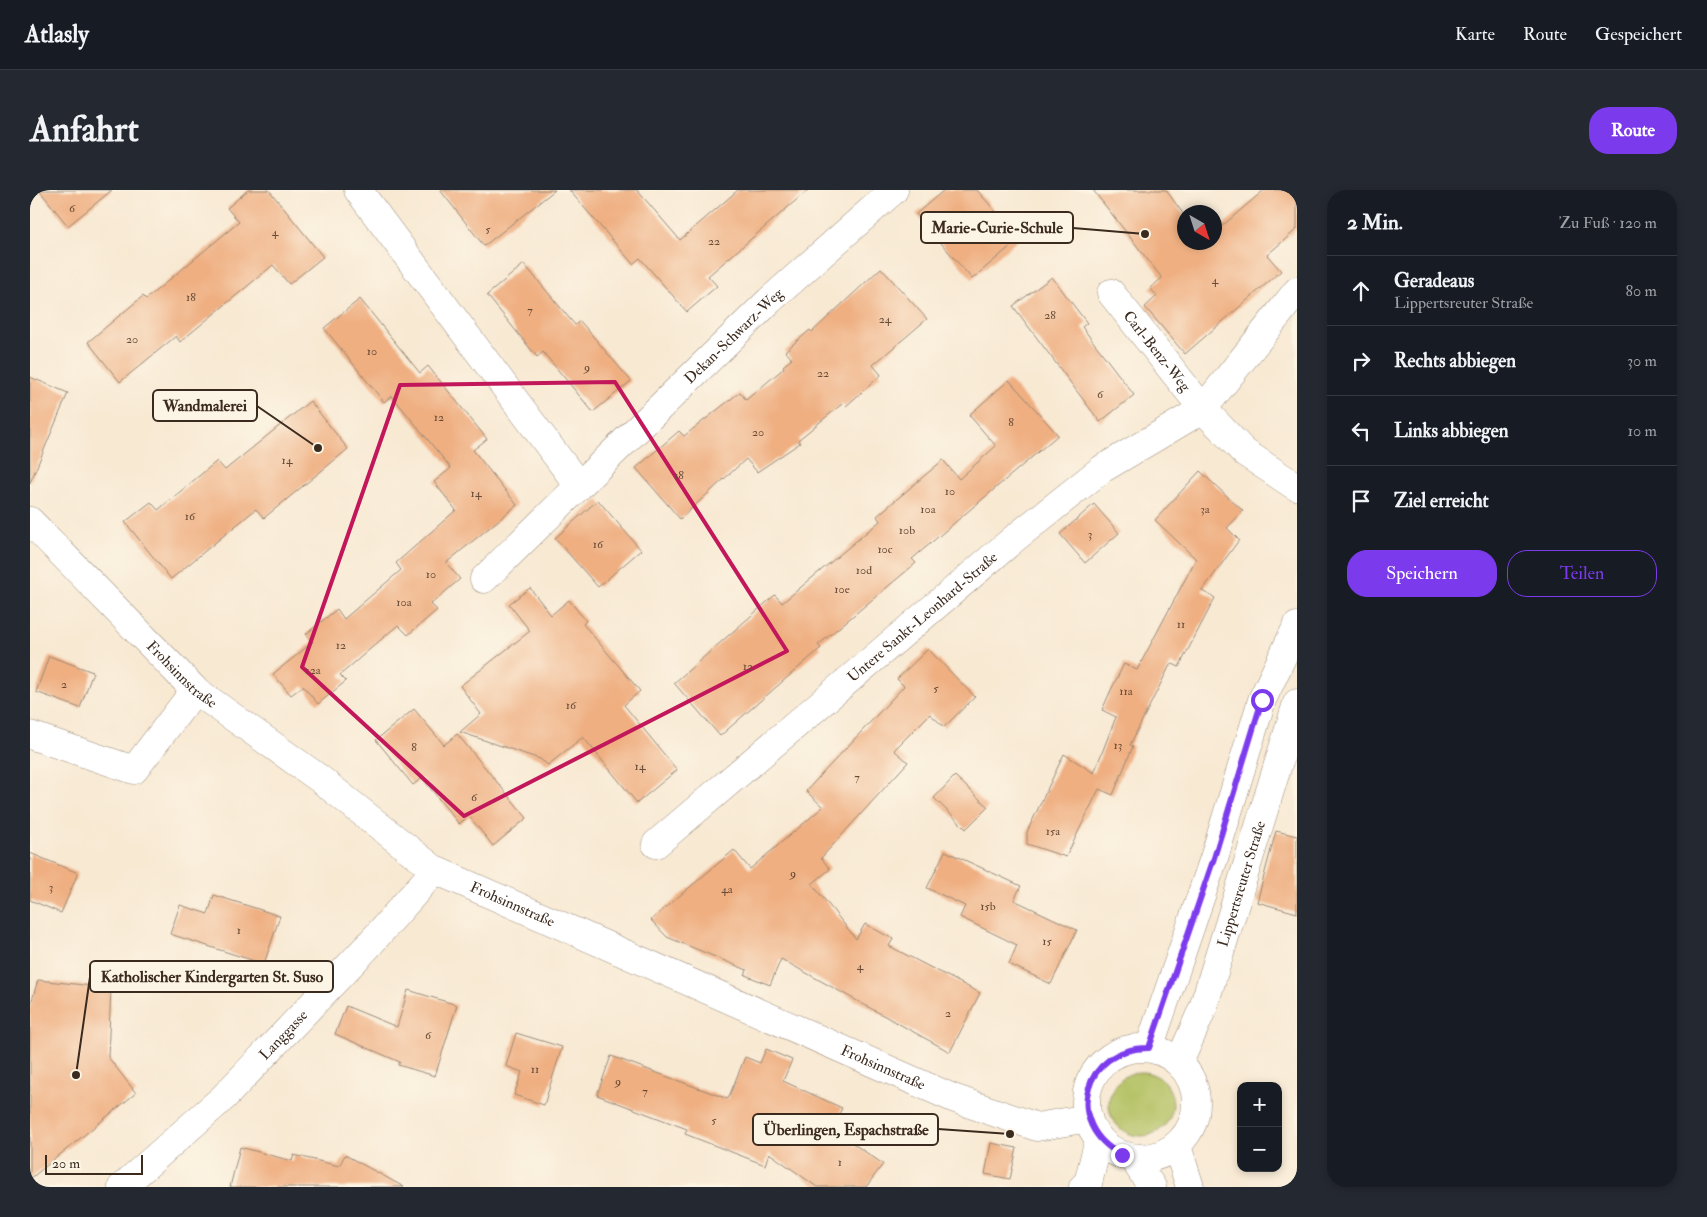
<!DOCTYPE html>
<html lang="de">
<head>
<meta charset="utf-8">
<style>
	body { margin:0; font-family:"IM FELL Double Pica",serif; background:#242831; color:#f1f3f6 }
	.controls { position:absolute; right:15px; bottom:15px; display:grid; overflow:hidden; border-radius:10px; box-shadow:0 2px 8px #0003 }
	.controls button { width:45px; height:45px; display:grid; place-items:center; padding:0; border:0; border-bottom:1px solid #363941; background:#171b24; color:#f1f3f6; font:25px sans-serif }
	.compass { position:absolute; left:1147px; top:15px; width:45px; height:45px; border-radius:50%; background:#171b24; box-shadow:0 2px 8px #0003; rotate:141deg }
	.scale { position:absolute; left:15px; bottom:12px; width:98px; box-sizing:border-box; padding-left:5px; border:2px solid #3b2a1e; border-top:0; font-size:14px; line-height:18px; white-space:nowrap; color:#3b2a1e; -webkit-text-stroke:4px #fcf5e5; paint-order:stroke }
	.stop { position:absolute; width:15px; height:15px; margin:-11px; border:4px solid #7c3aed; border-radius:50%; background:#fff }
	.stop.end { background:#7c3aed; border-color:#fff; box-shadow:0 1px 5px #0008 }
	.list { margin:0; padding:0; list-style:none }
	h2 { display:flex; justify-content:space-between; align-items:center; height:65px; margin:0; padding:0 20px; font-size:21px }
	h2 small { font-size:16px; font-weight:400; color:#9ea1a6 }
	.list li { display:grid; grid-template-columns:32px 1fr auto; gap:15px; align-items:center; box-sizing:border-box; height:70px; padding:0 20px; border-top:1px solid #363941 }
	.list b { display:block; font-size:19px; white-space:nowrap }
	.list p { margin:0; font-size:16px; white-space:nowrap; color:#9ea1a6 }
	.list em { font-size:16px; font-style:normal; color:#9ea1a6 }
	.actions { display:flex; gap:10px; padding:15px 20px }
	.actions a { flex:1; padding:11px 0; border:1px solid #7c3aed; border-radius:20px; text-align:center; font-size:18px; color:#7c3aed }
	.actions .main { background:#7c3aed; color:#fff }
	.icon { flex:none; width:28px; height:28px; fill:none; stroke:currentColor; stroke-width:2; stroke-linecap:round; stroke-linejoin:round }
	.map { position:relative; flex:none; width:1267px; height:997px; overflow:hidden; border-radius:20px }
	header { display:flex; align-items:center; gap:30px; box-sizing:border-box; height:70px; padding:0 25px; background:#171b24; border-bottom:1px solid #363941 }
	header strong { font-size:24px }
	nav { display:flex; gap:28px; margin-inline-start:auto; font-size:18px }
	.intro { display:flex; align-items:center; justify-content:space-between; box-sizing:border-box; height:120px; padding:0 30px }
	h1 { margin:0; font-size:35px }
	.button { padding:12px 22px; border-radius:20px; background:#7c3aed; color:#fff; font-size:18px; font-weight:700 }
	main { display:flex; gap:30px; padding:0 30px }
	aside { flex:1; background:#171b24; border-radius:20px; box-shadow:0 2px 8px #0003 }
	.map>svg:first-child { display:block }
	.green { fill:#b4c163; stroke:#787640 }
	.building { fill:#efaf81 }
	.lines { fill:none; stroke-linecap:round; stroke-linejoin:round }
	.minor-casing { stroke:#9a8a78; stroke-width:29 }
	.minor { stroke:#fff; stroke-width:28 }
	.route { stroke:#7c3aed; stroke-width:6 }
	.marked { fill:none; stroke:#c2185b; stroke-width:4; stroke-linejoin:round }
	.labels { text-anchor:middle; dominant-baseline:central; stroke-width:4.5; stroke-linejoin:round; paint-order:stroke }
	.number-label { font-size:12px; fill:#684b37 }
	.street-label { font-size:15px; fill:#3b2a1e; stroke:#fcf5e5 }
	.leader { fill:none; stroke:#3b2a1e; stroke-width:2 }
	.callout-dot { fill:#3b2a1e; stroke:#fcf5e5; stroke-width:2 }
	.callout { fill:#fcf5e5; stroke:#3b2a1e; stroke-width:2 }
	.callout-label { font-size:16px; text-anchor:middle; font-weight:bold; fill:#3b2a1e }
</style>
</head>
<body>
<header>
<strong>Atlasly</strong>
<nav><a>Karte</a><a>Route</a><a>Gespeichert</a></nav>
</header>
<div class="intro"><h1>Anfahrt</h1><a class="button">Route</a></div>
<main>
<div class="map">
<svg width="1267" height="997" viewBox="0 0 1267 997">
	<rect width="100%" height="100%" fill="#fcf5e5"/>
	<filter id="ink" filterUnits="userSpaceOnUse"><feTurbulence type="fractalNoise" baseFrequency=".02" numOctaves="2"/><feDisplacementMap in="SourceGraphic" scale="10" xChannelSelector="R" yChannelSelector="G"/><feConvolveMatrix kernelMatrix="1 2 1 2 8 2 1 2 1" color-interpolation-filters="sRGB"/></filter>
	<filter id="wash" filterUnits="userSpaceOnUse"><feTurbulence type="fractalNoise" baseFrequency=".0096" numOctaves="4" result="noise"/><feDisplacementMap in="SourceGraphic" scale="20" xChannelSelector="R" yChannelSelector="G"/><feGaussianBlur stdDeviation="1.12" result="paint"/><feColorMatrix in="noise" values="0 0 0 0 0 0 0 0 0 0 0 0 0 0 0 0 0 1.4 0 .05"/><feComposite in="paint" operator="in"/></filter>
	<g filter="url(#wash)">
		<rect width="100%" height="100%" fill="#f8e9d3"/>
		<circle class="green" cx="1111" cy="914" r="32"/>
		<g id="blocks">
			<g class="building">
				<path d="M9 0H82L38 36Z"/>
				<path d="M218 0H239L293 67 259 94 243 75 150 152 146 146 90 192 58 152 113 106 116 109 209 32 197 18Z"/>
				<path d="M410 0H525L454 56Z"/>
				<path d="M539 0H607L650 50 708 0H778L678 86 687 96 657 122 610 68 603 74Z"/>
				<path d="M914 0H947L989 49 942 89 886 24Z"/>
				<path d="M1063 0H1136L1154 25V52H1184V43L1234 0H1267V39L1237 65 1251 81 1155 164 1115 117 1127 106 1120 98 1132 88Z"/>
				<path d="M494 74 545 135 550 131 601 191 563 222 513 162 507 167 457 105Z"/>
				<path d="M851 78 897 129 843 175 851 185 815 217 812 214 768 250 770 253 727 282 716 269 650 329 606 278 649 241 654 246 710 202 716 210 754 178 753 176 762 169 755 161 780 140 782 142Z"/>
				<path d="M1022 87 1057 133 1052 137 1104 205 1070 232 983 116Z"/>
				<path d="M330 109 390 183 398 176 457 249 443 260 487 315 416 373 430 389 401 414 407 420 378 445 368 435 310 485 316 491 288 514 273 496 261 505 243 484 283 452 276 444 307 419 314 429 371 380 366 373 426 320 404 292 421 278 362 206 354 212 294 138Z"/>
				<path d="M0 187 38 203 0 293Z"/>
				<path d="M979 190 1028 245 882 369 886 373 788 455 791 458 690 546 644 493 745 405 752 413 850 331 847 326 913 270 929 289 966 256 939 225Z"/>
				<path d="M280 211 318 259 234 328 226 319 141 389 95 332 121 312 128 320 187 271 195 280Z"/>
				<path d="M1170 281 1213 321 1197 338 1209 350 1172 401 1185 408 1149 477 1141 473 1100 555 1103 556 1083 605 1069 599 1036 667 997 654V642L1034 564 1064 583 1086 527 1072 520 1081 500 1094 474 1107 480 1166 369 1125 330Z"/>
				<path d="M568 310 611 360 568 397 525 348Z"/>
				<path d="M1064 314 1089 343 1055 373 1030 344Z"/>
				<path d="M500 398 521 425 539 410 556 431 553 434 610 501 594 515 647 580 607 613 553 547 518 575 510 569 430 542 451 524 430 496 500 441 479 414Z"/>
				<path d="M898 459 945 507 914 537 900 524 864 560 878 572 791 668 800 679 782 694 826 749 835 734 863 749 859 756 950 803 920 862 751 769 740 795 715 785 717 780 637 747 621 730 704 660 720 679 793 617 776 601 874 496 867 489Z"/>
				<path d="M19 466 63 482 50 518 6 502Z"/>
				<path d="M384 519 414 555 427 544 497 628 463 656 439 626 429 634 392 588 383 595 346 550Z"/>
				<path d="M925 586 958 617 936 639 904 608Z"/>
				<path d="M1246 641 1267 646V723L1227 712Z"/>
				<path d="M915 661 991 696 984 710 1047 740 1021 794 979 774 987 755 930 727 935 716 897 698Z"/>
				<path d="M0 663 48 683 31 723 0 710Z"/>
				<path d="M184 705 250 726 234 774 140 744 150 715 178 724Z"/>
				<path d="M8 790 81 798 78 867 106 903 0 989V817Z"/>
				<path d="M378 800 427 815 405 886 368 875 370 872 305 844 316 816 367 837Z"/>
				<path d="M486 843 532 857 514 915 484 905 492 882 476 876Z"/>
				<path d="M736 859 762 870 753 891 812 918 802 939 853 974 836 997H787L739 963 735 975 655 944 657 939 567 905 581 866 698 909 715 867 730 873Z"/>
				<path d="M961 953 987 958 980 989 955 984Z"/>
				<path d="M210 957 262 971 264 965 309 976 315 965 374 997H200Z"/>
			</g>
		</g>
	</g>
	<g filter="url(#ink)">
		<use href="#blocks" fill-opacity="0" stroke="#9a8a78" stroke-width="1"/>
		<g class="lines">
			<defs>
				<g id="minor">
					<path id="s1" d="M328 0 549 296 739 111 864 0"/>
					<path id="s2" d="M1081 103 1173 219 1214 262 1265 296"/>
					<path id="s3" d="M0 331 165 500 290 589 405 680 923 908 1007 937 1058 928"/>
					<path d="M454 389 549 296"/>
					<path d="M0 545 104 580 165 500"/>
					<path id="s4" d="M626 654 985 348 1072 279 1173 219 1267 101"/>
					<circle cx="1111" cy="913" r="55"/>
					<path d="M1119 858 1184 668 1232 510 1267 436"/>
					<path id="s5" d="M1149 873 1173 818 1267 513"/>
					<path d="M1147 956 1160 997"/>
					<path d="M1103 968 1122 997"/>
					<path id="s6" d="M92 997 194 907 338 756 405 680"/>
					<path d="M1053 997 1058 993 1069 949"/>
				</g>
			</defs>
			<use href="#minor" class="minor-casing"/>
			<use href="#minor" class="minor"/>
		</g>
	</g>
	<g class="lines" filter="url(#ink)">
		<path class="route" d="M1092 965C1032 935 1053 857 1119 858L1184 668 1232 510"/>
	</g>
	<path class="marked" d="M585 192 757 461 434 626 272 477 370 195Z"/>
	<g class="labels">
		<g class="number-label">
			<text x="42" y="18">6</text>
			<text x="458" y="39">5</text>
			<text x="245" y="42">4</text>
			<text x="684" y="51">22</text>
			<text x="1185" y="90">4</text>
			<text x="161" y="107">18</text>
			<text x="500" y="120">7</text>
			<text x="1020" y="125">28</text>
			<text x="855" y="129">24</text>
			<text x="102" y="149">20</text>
			<text x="342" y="161">10</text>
			<text x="557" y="177">9</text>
			<text x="793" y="183">22</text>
			<text x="1070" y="204">6</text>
			<text x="409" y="227">12</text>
			<text x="981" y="232">8</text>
			<text x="728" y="242">20</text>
			<text x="257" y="270">14</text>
			<text x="649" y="285">18</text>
			<text x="920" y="301">10</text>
			<text x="446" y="303">14</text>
			<text x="898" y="319">10a</text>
			<text x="1175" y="319">3a</text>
			<text x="160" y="326">16</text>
			<text x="877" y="340">10b</text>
			<text x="1060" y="344">3</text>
			<text x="568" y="354">16</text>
			<text x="855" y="359">10c</text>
			<text x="834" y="380">10d</text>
			<text x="401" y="384">10</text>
			<text x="812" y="399">10e</text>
			<text x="374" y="412">10a</text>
			<text x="1151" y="434">11</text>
			<text x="311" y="455">12</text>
			<text x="718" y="476">12</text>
			<text x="283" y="480">12a</text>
			<text x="34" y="494">2</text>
			<text x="906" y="498">5</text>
			<text x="1096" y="501">11a</text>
			<text x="541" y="515">16</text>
			<text x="1088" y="555">13</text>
			<text x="384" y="557">8</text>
			<text x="610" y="576">14</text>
			<text x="827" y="587">7</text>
			<text x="444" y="607">6</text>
			<text x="1023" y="641">15a</text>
			<text x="763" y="683">9</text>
			<text x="21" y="697">3</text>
			<text x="697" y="699">4a</text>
			<text x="958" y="716">15b</text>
			<text x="209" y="740">1</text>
			<text x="1017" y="751">15</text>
			<text x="830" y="776">4</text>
			<text x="918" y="823">2</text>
			<text x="398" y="845">6</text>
			<text x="505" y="879">11</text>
			<text x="588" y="891">9</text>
			<text x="615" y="901">7</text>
			<text x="684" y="930">5</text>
			<text x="810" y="972">1</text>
		</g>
		<g class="street-label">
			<text stroke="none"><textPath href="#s1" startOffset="585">Dekan-Schwarz-Weg</textPath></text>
			<text stroke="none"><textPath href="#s2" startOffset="74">Carl-Benz-Weg</textPath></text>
			<text stroke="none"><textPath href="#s4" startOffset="350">Untere Sankt-Leonhard-Straße</textPath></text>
			<text stroke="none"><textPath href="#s3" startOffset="216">Frohsinnstraße</textPath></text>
			<text stroke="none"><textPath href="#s5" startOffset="190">Lippertsreuter Straße</textPath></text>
			<text stroke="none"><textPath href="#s3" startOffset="621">Frohsinnstraße</textPath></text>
			<text stroke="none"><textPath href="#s6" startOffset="222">Langgasse</textPath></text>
			<text stroke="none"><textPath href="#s3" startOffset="1026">Frohsinnstraße</textPath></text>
		</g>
	</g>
	<path class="leader" d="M1115 44L1043 38M288 258L227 216M46 885L60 787M980 944L908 939"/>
	<g class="callout-dot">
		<circle cx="1115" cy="44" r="5"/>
		<circle cx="288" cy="258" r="5"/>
		<circle cx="46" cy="885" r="5"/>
		<circle cx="980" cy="944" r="5"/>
	</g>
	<g class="callout">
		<rect x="891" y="22" width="152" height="31" rx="5"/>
		<rect x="123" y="200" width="104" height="31" rx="5"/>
		<rect x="60" y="771" width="243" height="31" rx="5"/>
		<rect x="723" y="924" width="185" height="31" rx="5"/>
	</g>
	<g class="callout-label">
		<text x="967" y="43">Marie-Curie-Schule</text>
		<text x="175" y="221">Wandmalerei</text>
		<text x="182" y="792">Katholischer Kindergarten St. Suso</text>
		<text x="816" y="945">Überlingen, Espachstraße</text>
	</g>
</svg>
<div class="controls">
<button>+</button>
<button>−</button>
</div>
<svg class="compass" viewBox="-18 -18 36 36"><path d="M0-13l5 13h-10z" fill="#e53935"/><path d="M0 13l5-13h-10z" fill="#9ea1a6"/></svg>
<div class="scale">20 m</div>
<div class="stop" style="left:1232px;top:510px"></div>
<div class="stop end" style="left:1092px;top:965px"></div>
</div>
<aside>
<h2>2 Min.<small>Zu Fuß · 120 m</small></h2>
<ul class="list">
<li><svg class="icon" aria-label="ahead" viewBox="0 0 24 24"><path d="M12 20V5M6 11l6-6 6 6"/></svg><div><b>Geradeaus</b><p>Lippertsreuter Straße</p></div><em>80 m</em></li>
<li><svg class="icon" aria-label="right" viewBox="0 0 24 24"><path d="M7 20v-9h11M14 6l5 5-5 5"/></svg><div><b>Rechts abbiegen</b></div><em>30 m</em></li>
<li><svg class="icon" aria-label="left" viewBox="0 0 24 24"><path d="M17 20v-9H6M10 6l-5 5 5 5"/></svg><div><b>Links abbiegen</b></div><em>10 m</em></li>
<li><svg class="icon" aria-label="arrive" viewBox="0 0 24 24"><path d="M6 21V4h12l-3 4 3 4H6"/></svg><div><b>Ziel erreicht</b></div></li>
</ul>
<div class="actions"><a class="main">Speichern</a><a>Teilen</a></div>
</aside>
</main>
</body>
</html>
